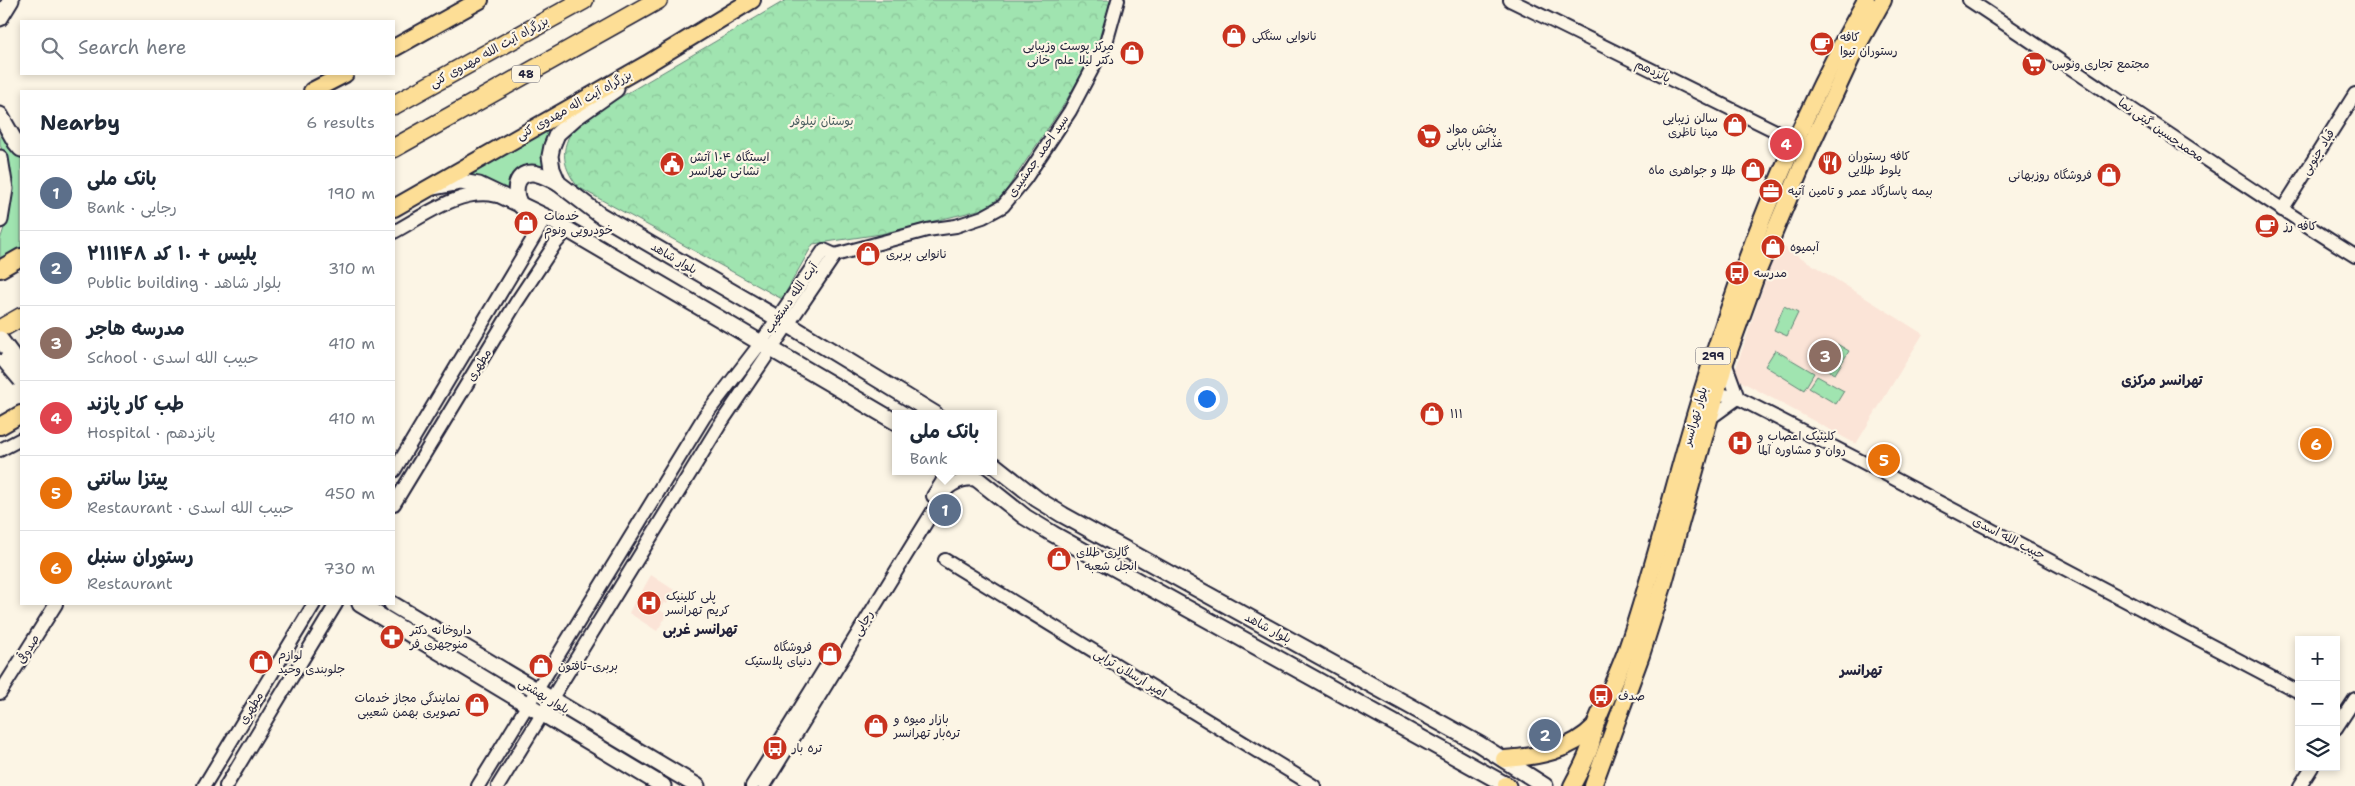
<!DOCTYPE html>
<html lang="en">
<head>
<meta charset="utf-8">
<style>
	body { margin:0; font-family:"Shantell Sans","Playpen Sans Arabic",sans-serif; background:#f6f6f7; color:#1f2937 }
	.controls { position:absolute; right:15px; bottom:15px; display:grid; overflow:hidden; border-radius:0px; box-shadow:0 2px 8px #0003 }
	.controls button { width:45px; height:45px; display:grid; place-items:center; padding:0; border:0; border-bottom:1px solid #e0e1e3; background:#fff; color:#1f2937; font:25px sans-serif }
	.you { position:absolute; left:1206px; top:398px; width:18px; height:18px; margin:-12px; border:4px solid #fff; border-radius:50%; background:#1a73e8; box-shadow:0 0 0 8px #1a73e833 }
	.badge { display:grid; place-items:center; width:32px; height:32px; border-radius:50%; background:#b45309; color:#fff; font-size:16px; font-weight:700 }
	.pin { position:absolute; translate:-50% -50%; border:2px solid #fff; box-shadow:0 1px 5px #0006 }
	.popup { position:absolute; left:892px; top:410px; width:105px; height:65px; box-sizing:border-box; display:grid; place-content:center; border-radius:0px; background:#fff; filter:drop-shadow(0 1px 4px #0005); font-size:16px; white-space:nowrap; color:#747a83 }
	.popup b { font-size:19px; color:#1f2937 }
	.popup::after { content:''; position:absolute; left:50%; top:100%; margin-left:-10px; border:10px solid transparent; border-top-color:#fff }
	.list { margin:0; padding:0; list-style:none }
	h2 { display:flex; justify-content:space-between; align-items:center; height:65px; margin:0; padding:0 20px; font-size:21px }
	h2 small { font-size:16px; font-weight:400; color:#747a83 }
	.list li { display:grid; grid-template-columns:32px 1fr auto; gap:15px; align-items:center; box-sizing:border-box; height:75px; padding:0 20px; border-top:1px solid #e0e1e3 }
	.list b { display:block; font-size:19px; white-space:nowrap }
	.list p { margin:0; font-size:16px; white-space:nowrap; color:#747a83 }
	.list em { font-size:16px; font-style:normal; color:#747a83 }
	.icon { flex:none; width:28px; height:28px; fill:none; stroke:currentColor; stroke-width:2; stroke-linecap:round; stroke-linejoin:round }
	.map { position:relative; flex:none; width:2355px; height:786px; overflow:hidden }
	.search { position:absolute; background:#fff; box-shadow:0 2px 8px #0003; left:20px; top:20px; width:375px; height:55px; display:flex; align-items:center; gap:12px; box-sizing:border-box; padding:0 18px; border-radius:0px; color:#747a83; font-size:19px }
	.panel { position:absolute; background:#fff; box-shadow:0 2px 8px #0003; left:20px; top:90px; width:375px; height:515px; border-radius:0px }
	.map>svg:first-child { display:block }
	.built { fill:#fbe4d7 }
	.green { fill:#a0e4b0; stroke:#618376 }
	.park { fill:url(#park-crowns); stroke:#618376 }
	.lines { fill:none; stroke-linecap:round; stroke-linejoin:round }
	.tertiary-casing { stroke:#22223b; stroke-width:16 }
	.secondary-casing { stroke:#22223b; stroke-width:19 }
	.primary-casing { stroke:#22223b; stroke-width:20 }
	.trunk-casing { stroke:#22223b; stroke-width:21 }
	.tertiary { stroke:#fcf5e5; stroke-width:12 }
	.secondary { stroke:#fcf5e5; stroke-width:15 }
	.primary { stroke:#fdde96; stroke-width:16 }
	.trunk { stroke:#fdde96; stroke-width:18 }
	.secondary-bridge-casing { stroke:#22223b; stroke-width:19; stroke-linecap:butt }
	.secondary-bridge { stroke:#fcf5e5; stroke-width:15 }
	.labels { text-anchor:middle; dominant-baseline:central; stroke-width:4.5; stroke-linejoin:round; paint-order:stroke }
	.shield { fill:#fcf5e5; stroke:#63616e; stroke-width:1 }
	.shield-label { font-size:11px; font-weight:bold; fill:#22223b }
	.poi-label { font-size:12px; fill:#22223b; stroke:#fcf5e5; text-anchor:start }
	.street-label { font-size:12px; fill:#22223b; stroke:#fcf5e5 }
	.park-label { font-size:12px; fill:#485c5e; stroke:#fcf5e5 }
	.neighbourhood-label { font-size:14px; font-weight:bold; fill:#22223b; stroke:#fcf5e5 }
</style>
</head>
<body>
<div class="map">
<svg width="2355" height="786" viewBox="0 0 2355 786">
	<defs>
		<pattern id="park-crowns" width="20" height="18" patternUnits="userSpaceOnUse" patternTransform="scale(1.25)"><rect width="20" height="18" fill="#a0e4b0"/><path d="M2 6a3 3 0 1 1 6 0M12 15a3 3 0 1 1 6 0" fill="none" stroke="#8ac398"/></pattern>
	</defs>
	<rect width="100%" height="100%" fill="#fcf5e5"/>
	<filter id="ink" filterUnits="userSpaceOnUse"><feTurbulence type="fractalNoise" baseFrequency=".02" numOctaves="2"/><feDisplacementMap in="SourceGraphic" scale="10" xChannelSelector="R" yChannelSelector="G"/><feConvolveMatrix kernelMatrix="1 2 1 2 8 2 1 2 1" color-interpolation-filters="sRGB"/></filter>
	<g filter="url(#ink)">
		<g class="built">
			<path d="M1778 243 1923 334 1856 444 1733 377Z"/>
			<path d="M651 575 674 590 667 604 664 602 660 610 667 615 657 631 629 613 637 597 643 601 647 595 642 591Z"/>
		</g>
		<g class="green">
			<path d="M563 121 548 172 534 166 519 167 509 179 508 195 457 179Z"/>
			<path d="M0 128 10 145 21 157V247L0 260V240L8 216 5 157 0 145Z"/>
			<path d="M1784 306 1798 313 1787 336 1774 330Z"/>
			<path d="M1837 344 1849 351 1835 374 1823 367Z"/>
			<path d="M1775 350 1814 373 1804 390 1765 366Z"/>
			<path d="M1817 376 1844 391 1836 404 1809 388Z"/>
		</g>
		<path class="park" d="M786 0H1112L1100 42 1063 106 1003 195 986 208 963 214 881 234 813 244 782 299 578 187C560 164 560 145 578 122Z"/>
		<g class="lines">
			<defs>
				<g id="tertiary">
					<path d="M1510 0 1802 144"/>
					<path d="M1969 0C2098 85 2224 174 2355 256"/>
					<path d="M2282 210 2355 94"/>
					<path d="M394 232C424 216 461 187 497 196"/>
					<path d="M835 255 927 230 956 226 983 217 1003 206 1025 179 1070 111 1106 43 1118 0"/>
					<path d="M1716 393 1738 398 1855 458 2299 692"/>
					<path d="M1709 419 1738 398 1725 362"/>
					<path d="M0 450 21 439"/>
					<path d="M394 471 546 217"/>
					<path d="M933 496 942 482 945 471"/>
					<path d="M394 504 516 303 555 244 568 229"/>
					<path d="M945 560 1314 786"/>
					<path d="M0 693 56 604"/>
					<path d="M2336 728 2355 699"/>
					<path d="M204 786 314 604"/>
					<path d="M226 786 336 604"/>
					<path d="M478 786 704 417 760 344 824 250 835 255"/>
					<path d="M498 786 719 426 835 255"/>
					<path d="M752 786 827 665"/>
					<path d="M764 786 946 490C956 481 964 479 976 479"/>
					<path d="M2300 786 2312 767"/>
				</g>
				<g id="secondary">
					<path d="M0 18 11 0"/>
					<path d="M616 89 576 117 557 134 552 146 550 156 552 169 558 183 600 215 794 328 935 414"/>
					<path d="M0 115 16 143 21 149"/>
					<path d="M0 158 5 189 0 220"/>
					<path d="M434 187 461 182 479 185 546 217 896 422"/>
					<path d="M522 207C513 196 513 173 532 173 540 173 550 179 558 183"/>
					<path d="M994 465 1037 499 1063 515 1479 744 1545 786"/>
					<path d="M967 471 1025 517 1053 534 1508 786"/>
					<path d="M360 604 663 786"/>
					<path d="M392 604 697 786"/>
				</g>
				<g id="primary">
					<path d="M394 48 480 0"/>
					<path d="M312 91 345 74"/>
					<path d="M394 208 647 64 752 0"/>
					<path d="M0 269 21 257"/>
					<path d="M0 426 21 414"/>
					<path d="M1504 759C1537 757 1571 751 1595 726"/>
					<path d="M1506 785 1507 786"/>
					<path d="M1572 786C1579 772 1587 759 1591 744 1593 737 1594 730 1596 723 1606 698 1618 674 1627 649 1656 564 1676 475 1703 389 1744 255 1797 122 1866 0"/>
					<path d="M1593 786 1641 655 1663 586 1725 362 1757 273 1810 147 1855 50 1883 0"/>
				</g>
				<g id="trunk">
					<path d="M394 105 584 0"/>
					<path d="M394 148 658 0"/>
					<path d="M0 329 21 317"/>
				</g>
			</defs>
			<use href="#tertiary" class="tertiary-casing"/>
			<use href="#secondary" class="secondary-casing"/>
			<use href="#primary" class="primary-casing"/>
			<use href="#trunk" class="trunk-casing"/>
			<use href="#tertiary" class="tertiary"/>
			<use href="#secondary" class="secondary"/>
			<use href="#primary" class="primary"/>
			<use href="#trunk" class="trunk"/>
			<defs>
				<g id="secondary-bridge">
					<path d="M0 339 21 367"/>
					<path d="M5 361 21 380"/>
				</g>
			</defs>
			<use href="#secondary-bridge" class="secondary-bridge-casing"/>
			<use href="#secondary-bridge" class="secondary-bridge"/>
		</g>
	</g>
	<defs>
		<symbol id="shop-disc" viewBox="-11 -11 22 22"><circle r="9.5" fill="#c8321e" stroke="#fcf5e5"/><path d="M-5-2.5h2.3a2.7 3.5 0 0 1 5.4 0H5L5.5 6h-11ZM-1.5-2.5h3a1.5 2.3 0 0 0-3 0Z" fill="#fff"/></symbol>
		<symbol id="cafe-disc" viewBox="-11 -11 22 22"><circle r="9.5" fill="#c8321e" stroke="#fcf5e5"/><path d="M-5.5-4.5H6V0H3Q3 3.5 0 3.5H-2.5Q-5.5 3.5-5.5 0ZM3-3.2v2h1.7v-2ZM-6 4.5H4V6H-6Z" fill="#fff"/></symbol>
		<symbol id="supermarket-disc" viewBox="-11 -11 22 22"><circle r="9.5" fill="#c8321e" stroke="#fcf5e5"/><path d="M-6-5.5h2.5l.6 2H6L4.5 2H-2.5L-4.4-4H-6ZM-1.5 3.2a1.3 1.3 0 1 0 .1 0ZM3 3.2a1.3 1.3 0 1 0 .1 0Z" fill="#fff"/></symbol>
		<symbol id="restaurant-disc" viewBox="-11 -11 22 22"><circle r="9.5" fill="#c8321e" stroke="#fcf5e5"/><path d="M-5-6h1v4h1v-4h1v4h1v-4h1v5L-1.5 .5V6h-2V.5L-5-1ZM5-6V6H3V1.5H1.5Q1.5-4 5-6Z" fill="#fff"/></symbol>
		<symbol id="civic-disc" viewBox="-11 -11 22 22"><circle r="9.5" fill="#c8321e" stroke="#fcf5e5"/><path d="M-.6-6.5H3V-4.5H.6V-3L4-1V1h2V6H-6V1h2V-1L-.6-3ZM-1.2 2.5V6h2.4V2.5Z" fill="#fff"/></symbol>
		<symbol id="office-disc" viewBox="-11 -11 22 22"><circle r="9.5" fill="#c8321e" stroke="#fcf5e5"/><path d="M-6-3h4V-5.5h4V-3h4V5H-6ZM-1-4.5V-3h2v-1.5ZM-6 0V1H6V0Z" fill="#fff"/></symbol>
		<symbol id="bus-disc" viewBox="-11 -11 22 22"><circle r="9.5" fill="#c8321e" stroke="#fcf5e5"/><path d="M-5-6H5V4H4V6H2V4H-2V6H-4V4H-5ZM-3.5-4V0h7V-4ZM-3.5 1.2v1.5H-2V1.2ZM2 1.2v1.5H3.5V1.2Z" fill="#fff"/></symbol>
		<symbol id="hospital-disc" viewBox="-11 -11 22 22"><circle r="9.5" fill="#c8321e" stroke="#fcf5e5"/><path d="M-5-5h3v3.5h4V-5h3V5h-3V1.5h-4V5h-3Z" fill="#fff"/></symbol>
		<symbol id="pharmacy-disc" viewBox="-11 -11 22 22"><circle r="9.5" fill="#c8321e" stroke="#fcf5e5"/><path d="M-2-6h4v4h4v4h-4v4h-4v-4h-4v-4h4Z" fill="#fff"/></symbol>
	</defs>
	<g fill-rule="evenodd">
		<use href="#shop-disc" x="1220" y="22" width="28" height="28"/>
		<use href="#cafe-disc" x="1808" y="30" width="28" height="28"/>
		<use href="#shop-disc" x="1118" y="39" width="28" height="28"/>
		<use href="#supermarket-disc" x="2020" y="50" width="28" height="28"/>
		<use href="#shop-disc" x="1721" y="111" width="28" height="28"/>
		<use href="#supermarket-disc" x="1415" y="122" width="28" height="28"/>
		<use href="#restaurant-disc" x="1816" y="149" width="28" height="28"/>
		<use href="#civic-disc" x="658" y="150" width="28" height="28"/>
		<use href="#shop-disc" x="1739" y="156" width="28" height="28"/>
		<use href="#shop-disc" x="2095" y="161" width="28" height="28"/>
		<use href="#office-disc" x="1757" y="177" width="28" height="28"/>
		<use href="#shop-disc" x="512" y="209" width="28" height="28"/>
		<use href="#cafe-disc" x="2253" y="212" width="28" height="28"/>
		<use href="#shop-disc" x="1759" y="233" width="28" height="28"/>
		<use href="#shop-disc" x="854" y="240" width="28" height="28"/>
		<use href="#bus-disc" x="1723" y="259" width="28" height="28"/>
		<use href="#shop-disc" x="1418" y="400" width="28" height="28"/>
		<use href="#hospital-disc" x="1726" y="429" width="28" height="28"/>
		<use href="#shop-disc" x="1045" y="545" width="28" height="28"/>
		<use href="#hospital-disc" x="635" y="589" width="28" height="28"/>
		<use href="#pharmacy-disc" x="378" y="623" width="28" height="28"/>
		<use href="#shop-disc" x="816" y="640" width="28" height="28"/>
		<use href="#shop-disc" x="247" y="648" width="28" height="28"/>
		<use href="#shop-disc" x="527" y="652" width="28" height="28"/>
		<use href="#bus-disc" x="1587" y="682" width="28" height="28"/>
		<use href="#shop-disc" x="463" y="691" width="28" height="28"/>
		<use href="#shop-disc" x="862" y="712" width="28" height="28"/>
		<use href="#bus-disc" x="761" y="734" width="28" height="28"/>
	</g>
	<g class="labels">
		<g class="shield">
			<rect x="512" y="65.5" width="28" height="17" rx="4"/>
			<rect x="1695.5" y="347.5" width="35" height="17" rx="4"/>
		</g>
		<g class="shield-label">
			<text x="526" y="74">48</text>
			<text x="1713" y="356">299</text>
		</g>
		<g class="poi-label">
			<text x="1252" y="36">نانوایی سنگکی</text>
			<text x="1840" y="37">کافه<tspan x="1840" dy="14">رستوران تیوا</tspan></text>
			<text x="1114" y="46" text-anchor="end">مرکز پوست وزیبایی<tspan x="1114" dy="14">دکتر لیلا علم خانی</tspan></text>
			<text x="2052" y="64">مجتمع تجاری ونوس</text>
			<text x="1718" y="118" text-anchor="end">سالن زیبایی<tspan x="1718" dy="14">مینا ناظری</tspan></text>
			<text x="1446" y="129">پخش مواد<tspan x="1446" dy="14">غذایی بابایی</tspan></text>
			<text x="1848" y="156">کافه رستوران<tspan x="1848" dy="14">يلوط طلایی</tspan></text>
			<text x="690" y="157">ایستگاه ۱۰۴ آتش<tspan x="690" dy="14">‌نشانی تهرانسر</tspan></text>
			<text x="1736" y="170" text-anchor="end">طلا و جواهری ماه</text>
			<text x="2092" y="175" text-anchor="end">فروشگاه روزبهانی</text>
			<text x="1788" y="191">بیمه پاسارگاد عمر و تامین آتیه</text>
			<text x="544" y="216">خدمات<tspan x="544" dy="14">خودرویی ونوم</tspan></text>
			<text x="2284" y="226">کافه رز</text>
			<text x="1790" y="247">آبمیوه</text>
			<text x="886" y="254">نانوایی بربری</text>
			<text x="1754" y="273">مدرسه</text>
			<text x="1450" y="414">۱۱۱</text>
			<text x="1758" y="436">کلینیک اعصاب و<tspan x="1758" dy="14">روان و مشاوره آلما</tspan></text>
			<text x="1076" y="552">گالری طلای<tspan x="1076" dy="14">انجل شعبه ۱</tspan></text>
			<text x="666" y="596">پلی کلینیک<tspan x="666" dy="14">کریم تهرانسر</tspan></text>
			<text x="410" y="630">داروخانه دکتر<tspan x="410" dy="14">منوچهری فر</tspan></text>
			<text x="812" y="647" text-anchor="end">فروشگاه<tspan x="812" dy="14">دنیای پلاستیک</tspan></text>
			<text x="278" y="655">لوازم<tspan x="278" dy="14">جلوبندی وحید</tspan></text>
			<text x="558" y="666">بربری-تافتون</text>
			<text x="1618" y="696">صدف</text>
			<text x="460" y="698" text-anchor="end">نمایندگی مجاز خدمات<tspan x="460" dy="14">تصویری بهمن شعیبی</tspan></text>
			<text x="894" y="719">بازار میوه و<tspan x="894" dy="14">تره‌بار تهرانسر</tspan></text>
			<text x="792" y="748">تره بار</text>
		</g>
		<g class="street-label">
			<text transform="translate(489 52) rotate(-29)">بزرگراه آیت الله مهدوی کنی</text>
			<text transform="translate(1653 71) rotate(26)">پانزدهم</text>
			<text transform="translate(574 105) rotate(-29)">بزرگراه آیت اله مهدوی کنی</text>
			<text transform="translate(2161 130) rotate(35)">محمدحسین گیتی نما</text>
			<text transform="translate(2318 152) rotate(-58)">قباد جنوبی</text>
			<text transform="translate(1038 156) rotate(-55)">سید احمد جمشیدی</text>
			<text transform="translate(674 258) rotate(30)">بلوار شاهد</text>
			<text transform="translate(791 298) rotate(-55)">آیت الله دستغیب</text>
			<text transform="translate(479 365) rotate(-59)">مطهری</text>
			<text transform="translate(1695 416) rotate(-74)">بلوار تهرانسر</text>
			<text transform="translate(2009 538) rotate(27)">حبیب الله اسدی</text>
			<text transform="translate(863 623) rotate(-59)">رجایی</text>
			<text transform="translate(1268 628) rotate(28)">بلوار شاهد</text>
			<text transform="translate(28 649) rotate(-58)">صدوقی</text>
			<text transform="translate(1130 673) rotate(31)">امیر ارسلان ترابی</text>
			<text transform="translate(544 696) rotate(31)">بلوار بهشتی</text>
			<text transform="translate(251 708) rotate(-59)">مطهری</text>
		</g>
		<g class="park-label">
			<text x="822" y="121">بوستان نیلوفر</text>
		</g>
		<g class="neighbourhood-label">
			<text x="2162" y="380">تهرانسر مرکزی</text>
			<text x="700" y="629">تهرانسر غربی</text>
			<text x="1861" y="670">تهرانسر</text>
		</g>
	</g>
</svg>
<div class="controls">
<button>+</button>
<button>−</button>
<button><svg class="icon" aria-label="layers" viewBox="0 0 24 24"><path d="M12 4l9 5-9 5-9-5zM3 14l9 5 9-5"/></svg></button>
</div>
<div class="you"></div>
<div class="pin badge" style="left:945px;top:510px;background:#5c6f8a">1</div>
<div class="popup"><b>بانک ملی</b>Bank</div>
<div class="pin badge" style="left:1545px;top:735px;background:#5c6f8a">2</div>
<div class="pin badge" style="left:1825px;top:356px;background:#8d6e63">3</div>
<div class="pin badge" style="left:1786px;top:144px;background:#e0444e">4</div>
<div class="pin badge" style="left:1884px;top:460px;background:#e8710a">5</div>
<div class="pin badge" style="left:2316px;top:444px;background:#e8710a">6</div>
<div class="search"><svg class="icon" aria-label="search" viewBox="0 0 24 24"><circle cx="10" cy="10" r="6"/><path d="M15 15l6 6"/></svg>Search here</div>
<section class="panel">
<h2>Nearby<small>6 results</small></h2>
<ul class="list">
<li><span class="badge" style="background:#5c6f8a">1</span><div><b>بانک ملی</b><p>Bank · رجایی</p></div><em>190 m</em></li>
<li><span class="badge" style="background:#5c6f8a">2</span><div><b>پلیس + ۱۰ کد ۲۱۱۱۴۸</b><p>Public building · بلوار شاهد</p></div><em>310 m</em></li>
<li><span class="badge" style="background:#8d6e63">3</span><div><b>مدرسه هاجر</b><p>School · حبیب الله اسدی</p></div><em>410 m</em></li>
<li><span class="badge" style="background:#e0444e">4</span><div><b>طب کار پازند</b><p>Hospital · پانزدهم</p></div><em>410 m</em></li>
<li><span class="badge" style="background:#e8710a">5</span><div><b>پیتزا سانتی</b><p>Restaurant · حبیب الله اسدی</p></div><em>450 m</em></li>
<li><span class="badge" style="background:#e8710a">6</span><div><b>رستوران سنبل</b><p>Restaurant</p></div><em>730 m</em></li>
</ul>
</section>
</div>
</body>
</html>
